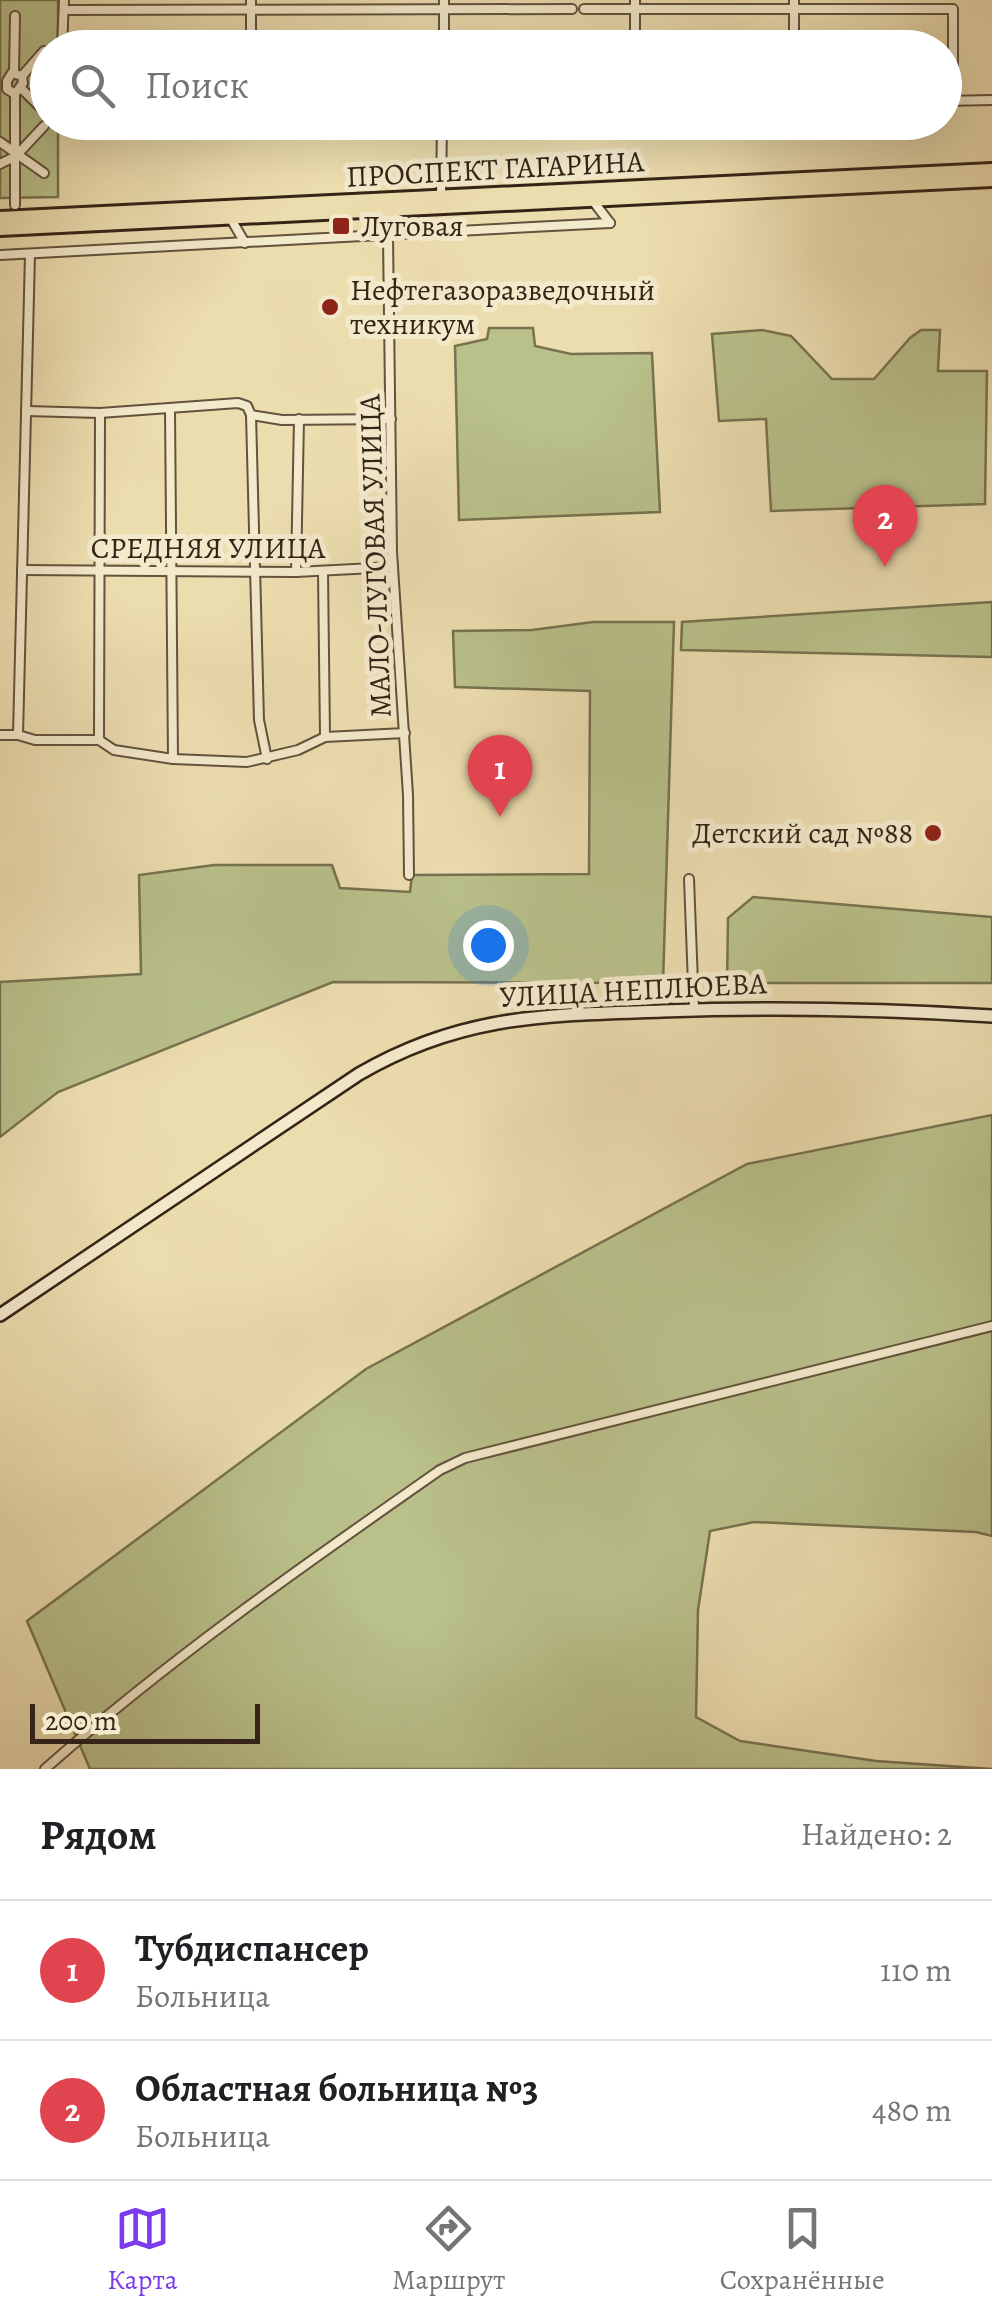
<!DOCTYPE html>
<html lang="ru">
<head>
<meta charset="utf-8">
<style>
	body { margin:0; font-family:Alegreya,serif; background:#f6f6f6; color:#202124 }
	.scale { position:absolute; left:30px; bottom:25px; width:230px; box-sizing:border-box; padding-left:10px; border:5px solid #352417; border-top:0; font-size:28px; line-height:35px; white-space:nowrap; color:#352417; -webkit-text-stroke:8px #f3e9cb; paint-order:stroke }
	.you { position:absolute; left:488px; top:945px; width:35px; height:35px; margin:-25px; border:8px solid #fff; border-radius:50%; background:#1a73e8; box-shadow:0 0 0 15px #1a73e833 }
	.badge { display:grid; place-items:center; width:65px; height:65px; border-radius:50%; background:#7c3aed; color:#fff; font-size:32px; font-weight:700 }
	.pin { position:absolute; translate:-50% -82px; filter:drop-shadow(0 2px 5px #0008) }
	.pin::after { content:''; position:absolute; top:52px; width:35px; height:30px; background:inherit; clip-path:polygon(0 0,100% 0,50% 100%) }
	.list { margin:0; padding:0; list-style:none }
	h2 { display:flex; justify-content:space-between; align-items:center; height:130px; margin:0; padding:0 40px; font-size:42px }
	h2 small { font-size:32px; font-weight:400; color:#757577 }
	.list li { display:grid; grid-template-columns:65px 1fr auto; gap:30px; align-items:center; box-sizing:border-box; height:140px; padding:0 40px; border-top:2px solid #e0e0e0 }
	.list b { display:block; font-size:38px; white-space:nowrap }
	.list p { margin:0; font-size:32px; white-space:nowrap; color:#757577 }
	.list em { font-size:32px; font-style:normal; color:#757577 }
	.icon { flex:none; width:55px; height:55px; fill:none; stroke:currentColor; stroke-width:2; stroke-linecap:round; stroke-linejoin:round }
	.map { position:relative; flex:none; width:992px; height:1769px; overflow:hidden }
	.search { position:absolute; background:#fff; box-shadow:0 10px 40px #0002; left:30px; right:30px; top:30px; height:110px; display:flex; align-items:center; gap:25px; box-sizing:border-box; padding:0 35px; border-radius:55px; color:#757577; font-size:38px }
	.sheet { height:410px; background:#fff }
	nav { display:flex; justify-content:space-around; align-items:center; box-sizing:border-box; height:140px; border-top:2px solid #e0e0e0; background:#fff; font-size:28px; color:#757577 }
	nav a { display:grid; justify-items:center; gap:5px }
	nav .on { color:#7c3aed }
	.map>svg:first-child { display:block }
	.green { fill:#b9c08a; stroke:#777250; stroke-width:2.5 }
	.lines { fill:none; stroke-linecap:round; stroke-linejoin:round }
	.street-casing { stroke:#63523d; stroke-width:12 }
	.secondary-casing { stroke:#352417; stroke-width:16 }
	.primary-casing { stroke:#352417; stroke-width:18 }
	.street { stroke:#f3e9cb; stroke-width:8 }
	.secondary { stroke:#f3e9cb; stroke-width:11 }
	.primary { stroke:#ecddaf; stroke-width:12 }
	.poi-dot { fill:#8f2418; stroke:#f3e9cb; stroke-width:4 }
	.labels { text-anchor:middle; dominant-baseline:central; stroke-width:10; stroke-linejoin:round; paint-order:stroke }
	.street-label { font-size:30px; fill:#352417; stroke:#f3e9cb }
	.poi-label { font-size:30px; fill:#352417; stroke:#f3e9cb; text-anchor:start }
</style>
</head>
<body>
<div class="map">
<svg width="992" height="1769" viewBox="0 0 992 1769">
	<rect width="100%" height="100%" fill="#ecddaf"/>
	<filter id="stains"><feTurbulence type="fractalNoise" baseFrequency=".002" numOctaves="4"/><feColorMatrix values="0 0 0 0 .2 0 0 0 0 .09 0 0 0 0 .02 0 0 0 .5 -.17"/></filter>
	<radialGradient id="worn" r=".72"><stop offset=".6" stop-color="#630" stop-opacity="0"/><stop offset="1" stop-color="#630" stop-opacity=".3"/></radialGradient>
	<g class="green">
		<path d="M0 0H58V47L48 48V122L58 123V197L0 198Z"/>
		<path d="M489 328H533L535 346 571 354 652 353 660 512 459 520 455 346 487 339Z"/>
		<path d="M762 330 791 336 832 379H874L910 338 921 330H940L938 371H987L985 504 771 511 766 419 719 421 712 334Z"/>
		<path d="M992 602V657L681 650 682 622Z"/>
		<path d="M593 622H674L663 983 333 982 58 1092 0 1137V982L141 974 139 875 214 865H332L340 888 410 892 412 875 589 874 590 691 455 687 453 631 532 630Z"/>
		<path d="M753 897 992 917V983H727L728 918Z"/>
		<path d="M992 1115V1536L976 1532 754 1522 710 1531 698 1610 696 1717 740 1741 876 1761 992 1769H90L27 1621 366 1369 747 1164Z"/>
	</g>
	<g class="lines">
		<defs>
			<g id="street">
				<path d="M251 0V48"/>
				<path d="M635 0V48"/>
				<path d="M794 0V48"/>
				<path d="M584 9H953V101"/>
				<path d="M64 10 572 9"/>
				<path d="M62 48 64 0"/>
				<path d="M444 48V0"/>
				<path d="M14 73 15 16"/>
				<path d="M22 76 44 51"/>
				<path d="M22 89 44 111"/>
				<path d="M15 94 7 89V81L12 73 22 76 23 83 15 94V205"/>
				<path d="M944 101 992 100"/>
				<path d="M0 142 44 173"/>
				<path d="M0 164 16 156 44 126"/>
				<path d="M441 197 442 122"/>
				<path d="M593 201 610 223"/>
				<path d="M383 213 430 232"/>
				<path d="M231 219 245 243"/>
				<path d="M388 236 392 552 408 795 409 875"/>
				<path d="M0 255 610 223"/>
				<path d="M170 409 173 759"/>
				<path d="M26 411 100 413 238 403 247 406 251 415 282 420 391 419"/>
				<path d="M251 415 259 720 267 759"/>
				<path d="M22 570 296 572 393 567"/>
				<path d="M296 572 299 419"/>
				<path d="M323 572 325 737"/>
				<path d="M0 735H18L35 740H99L114 750 173 759 247 762 298 750 325 737 405 733"/>
				<path d="M18 735 30 254"/>
				<path d="M99 740 100 413"/>
				<path d="M689 879 694 1010"/>
				<path d="M45 1769C169 1659 304 1565 440 1470L465 1458 992 1326"/>
			</g>
			<path id="secondary" d="M0 1315 359 1074C462 1014 548 1015 662 1011 773 1007 882 1009 992 1016"/>
			<g id="primary">
				<path d="M0 218 992 170"/>
				<path d="M0 229 992 180"/>
			</g>
		</defs>
		<use href="#street" class="street-casing"/>
		<use href="#secondary" class="secondary-casing"/>
		<use href="#primary" class="primary-casing"/>
		<use href="#street" class="street"/>
		<use href="#secondary" class="secondary"/>
		<use href="#primary" class="primary"/>
	</g>
	<g class="poi-dot">
		<rect x="331" y="216" width="20" height="20" rx="5"/>
		<circle cx="330" cy="307" r="10"/>
		<circle cx="933" cy="833" r="10"/>
	</g>
	<g class="labels">
		<g class="street-label">
			<text transform="translate(495 169) rotate(-3)">ПРОСПЕКТ ГАГАРИНА</text>
			<text x="208" y="548">СРЕДНЯЯ УЛИЦА</text>
			<text transform="translate(375 556) rotate(-92)">МАЛО-ЛУГОВАЯ УЛИЦА</text>
			<text transform="translate(633 990) rotate(-3)">УЛИЦА НЕПЛЮЕВА</text>
		</g>
		<g class="poi-label">
			<text x="361" y="226">Луговая</text>
			<text x="350" y="290">Нефтегазоразведочный<tspan x="350" dy="34">техникум</tspan></text>
			<text x="913" y="833" text-anchor="end">Детский сад №88</text>
		</g>
	</g>
	<rect width="100%" height="100%" filter="url(#stains)"/>
	<rect width="100%" height="100%" fill="url(#worn)"/>
</svg>
<div class="scale">200 m</div>
<div class="you"></div>
<div class="pin badge" style="left:500px;top:817px;background:#e0444e">1</div>
<div class="pin badge" style="left:885px;top:567px;background:#e0444e">2</div>
<div class="search"><svg class="icon" aria-label="search" viewBox="0 0 24 24"><circle cx="10" cy="10" r="6"/><path d="M15 15l6 6"/></svg>Поиск</div>
</div>
<section class="sheet">
<h2>Рядом<small>Найдено: 2</small></h2>
<ul class="list">
<li><span class="badge" style="background:#e0444e">1</span><div><b>Тубдиспансер</b><p>Больница</p></div><em>110 m</em></li>
<li><span class="badge" style="background:#e0444e">2</span><div><b>Областная больница №3</b><p>Больница</p></div><em>480 m</em></li>
</ul>
</section>
<nav>
<a class="on"><svg class="icon" aria-label="map" viewBox="0 0 24 24"><path d="M3 6l6-2 6 2 6-2v14l-6 2-6-2-6 2zM9 4v14M15 6v14"/></svg>Карта</a>
<a><svg class="icon" aria-label="directions" viewBox="0 0 24 24"><path d="M12 3l9 9-9 9-9-9zM9 14v-3h6M13 9l2 2-2 2"/></svg>Маршрут</a>
<a><svg class="icon" aria-label="saved" viewBox="0 0 24 24"><path d="M7 4h10v16l-5-4-5 4z"/></svg>Сохранённые</a>
</nav>
</body>
</html>
